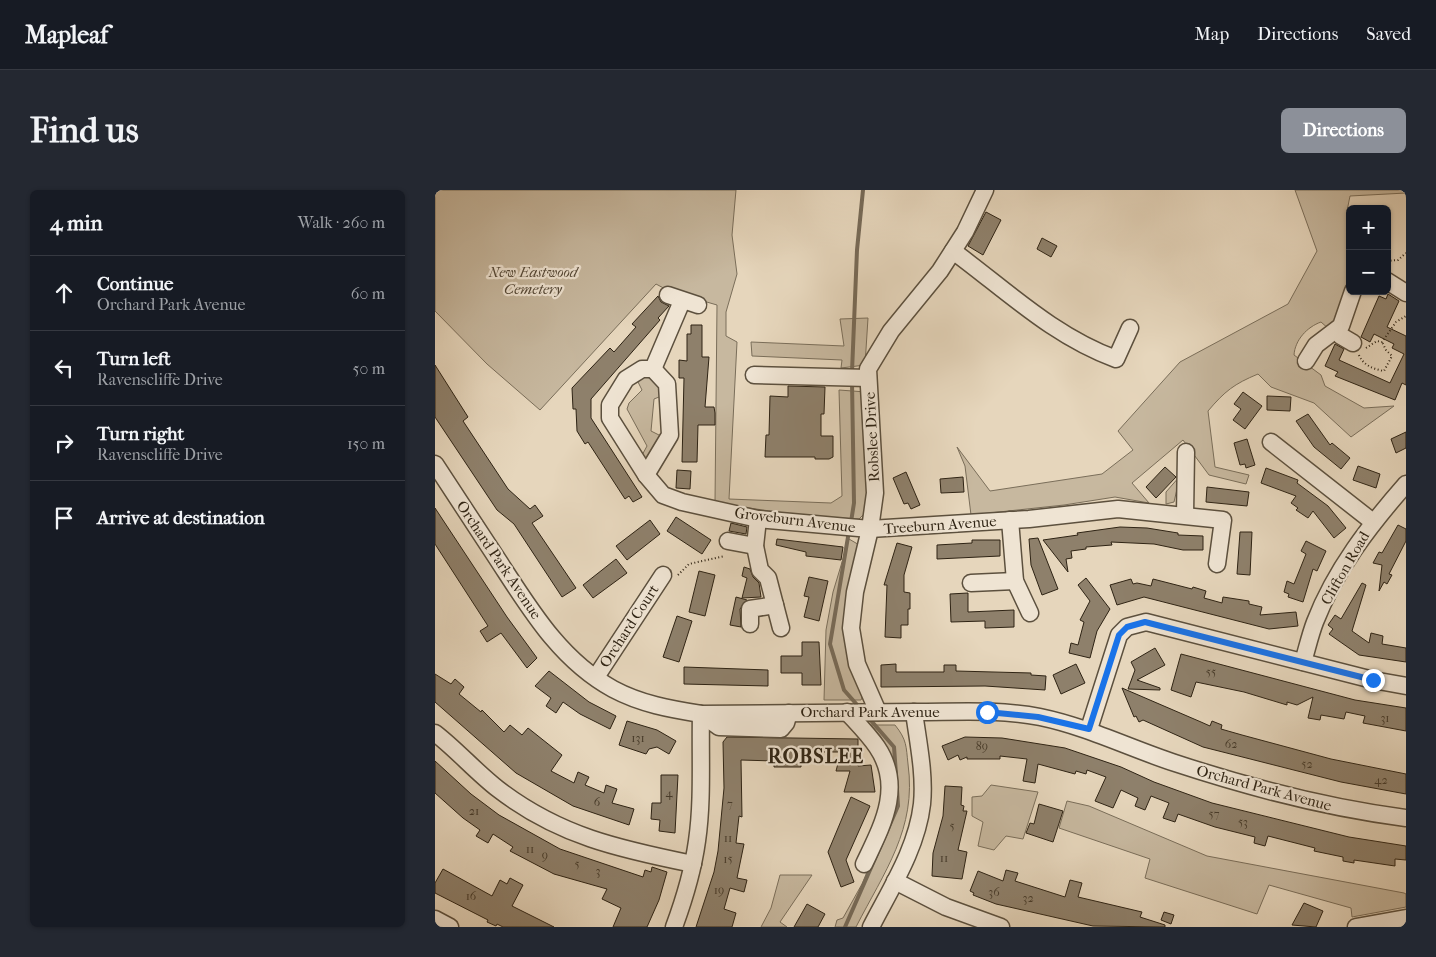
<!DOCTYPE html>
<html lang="en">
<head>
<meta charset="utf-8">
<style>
	body { margin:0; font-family:"IM FELL French Canon",serif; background:#242831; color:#f1f3f6 }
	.controls { position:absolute; right:15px; top:15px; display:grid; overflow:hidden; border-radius:8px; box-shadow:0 1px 4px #0004 }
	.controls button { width:45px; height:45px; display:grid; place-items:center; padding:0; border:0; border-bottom:1px solid #363941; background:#171b24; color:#f1f3f6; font:25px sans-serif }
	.stop { position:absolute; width:15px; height:15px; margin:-11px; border:4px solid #1a73e8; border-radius:50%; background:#fff }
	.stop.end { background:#1a73e8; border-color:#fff; box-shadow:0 1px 5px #0008 }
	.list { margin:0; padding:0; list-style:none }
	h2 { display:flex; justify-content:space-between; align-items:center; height:65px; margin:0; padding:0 20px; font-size:21px }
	h2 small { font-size:16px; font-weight:400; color:#9ea1a6 }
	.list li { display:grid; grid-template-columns:32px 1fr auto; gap:15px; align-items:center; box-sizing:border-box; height:75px; padding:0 20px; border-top:1px solid #363941 }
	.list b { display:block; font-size:19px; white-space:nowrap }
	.list p { margin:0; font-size:16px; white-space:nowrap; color:#9ea1a6 }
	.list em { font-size:16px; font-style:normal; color:#9ea1a6 }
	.icon { flex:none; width:28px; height:28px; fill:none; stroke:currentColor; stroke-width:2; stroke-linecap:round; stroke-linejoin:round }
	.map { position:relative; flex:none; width:971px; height:737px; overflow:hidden; border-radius:8px }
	header { display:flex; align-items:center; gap:30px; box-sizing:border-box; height:70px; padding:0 25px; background:#171b24; border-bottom:1px solid #363941 }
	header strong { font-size:24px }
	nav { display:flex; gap:28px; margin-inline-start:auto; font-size:18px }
	.intro { display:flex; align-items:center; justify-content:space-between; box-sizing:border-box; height:120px; padding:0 30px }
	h1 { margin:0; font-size:35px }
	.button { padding:12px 22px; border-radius:8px; background:#8c9099; color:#fff; font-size:18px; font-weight:700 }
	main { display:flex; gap:30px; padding:0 30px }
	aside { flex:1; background:#171b24; border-radius:8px; box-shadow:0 1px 4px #0004 }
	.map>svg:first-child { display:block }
	.green { fill:#c7b89f; stroke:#7a6e5a }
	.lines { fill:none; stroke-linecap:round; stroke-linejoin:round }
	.stream { stroke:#776a57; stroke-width:4 }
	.building { fill:#8e806b; stroke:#2e2314 }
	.minor-casing { stroke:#5c503e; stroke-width:19 }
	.path { stroke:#2e2314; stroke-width:2; stroke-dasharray:1 2.5; stroke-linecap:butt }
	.minor { stroke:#efe4d3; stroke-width:16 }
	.route { stroke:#1a73e8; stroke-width:6 }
	.labels { text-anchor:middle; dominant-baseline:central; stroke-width:4.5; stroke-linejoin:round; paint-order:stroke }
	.number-label { font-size:12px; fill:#463a2a }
	.park-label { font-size:15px; font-style:italic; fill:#544837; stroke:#efe4d3 }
	.street-label { font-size:15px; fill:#2e2314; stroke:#efe4d3 }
	.district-label { font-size:20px; font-weight:bold; letter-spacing:1px; fill:#2e2314; stroke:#efe4d3 }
</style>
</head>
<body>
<header>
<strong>Mapleaf</strong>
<nav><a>Map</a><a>Directions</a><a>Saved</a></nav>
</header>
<div class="intro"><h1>Find us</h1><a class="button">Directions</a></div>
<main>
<aside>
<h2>4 min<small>Walk · 260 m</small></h2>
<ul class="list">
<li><svg class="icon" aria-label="ahead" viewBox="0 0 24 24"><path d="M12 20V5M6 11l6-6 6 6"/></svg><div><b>Continue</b><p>Orchard Park Avenue</p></div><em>60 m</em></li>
<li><svg class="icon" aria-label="left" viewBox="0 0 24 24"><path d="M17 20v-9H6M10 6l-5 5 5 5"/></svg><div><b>Turn left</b><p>Ravenscliffe Drive</p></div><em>50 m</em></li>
<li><svg class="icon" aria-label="right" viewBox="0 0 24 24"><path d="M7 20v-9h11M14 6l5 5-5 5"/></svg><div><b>Turn right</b><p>Ravenscliffe Drive</p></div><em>150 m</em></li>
<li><svg class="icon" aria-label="arrive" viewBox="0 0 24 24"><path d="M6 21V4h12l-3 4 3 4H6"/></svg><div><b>Arrive at destination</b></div></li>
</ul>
</aside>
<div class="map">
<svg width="971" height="737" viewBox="0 0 971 737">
	<rect width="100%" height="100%" fill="#e6d6bc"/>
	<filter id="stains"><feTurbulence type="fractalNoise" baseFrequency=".004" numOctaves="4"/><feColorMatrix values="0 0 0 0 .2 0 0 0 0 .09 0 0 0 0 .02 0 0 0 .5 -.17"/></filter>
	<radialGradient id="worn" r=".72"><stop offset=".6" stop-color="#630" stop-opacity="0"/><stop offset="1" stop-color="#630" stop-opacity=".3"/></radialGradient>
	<g class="green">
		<path d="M0 0H301L297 45 302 84 291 122V146L302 152 294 309 396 313 407 306 404 200 431 202 433 307 431 322 424 329C375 327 327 321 280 312L282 115 234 101 221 94 105 220 52 174 0 121Z"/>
		<path d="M860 0H971V3L915 6 912 21 915 23V94L895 140 886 132C872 137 860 150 859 165L886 185 890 196 929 218 959 216 916 247 879 213 836 197 823 184C799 194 790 201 773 221L780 277 814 285 811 294 774 285 748 250 697 293 714 313 680 307 629 315 536 325 530 276 522 257 555 301 667 284 698 260 683 241 745 172 853 114 882 61Z"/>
		<path d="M433 128 430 175 406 178 407 170 317 166 316 152 409 156 405 129Z"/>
		<path d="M216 184 226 191 229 205 219 209 216 241 226 246 216 267 209 270 206 267 212 256 192 219 194 213 207 200 202 190Z"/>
		<path d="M745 286 739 312 731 314V302Z"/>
		<path d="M414 349 426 356 412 407 427 508 426 510H389L391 440 398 402Z"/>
		<path d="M431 535H460C472 550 471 556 473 574 482 639 449 682 421 737H400L402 730 408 728 427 694 460 615Z"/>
		<path d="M556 595 603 602 588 649 571 646 559 660 543 656 548 632 537 626V607L547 606Z"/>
		<path d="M632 611 654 616 772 666 969 703 971 704V717L917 727 916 718 834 695 822 724 710 688 715 669 624 638Z"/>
		<path d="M345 685H377L345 732 352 737H326L336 718Z"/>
	</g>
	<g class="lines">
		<g class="stream">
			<path d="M417 182 422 60 428 0"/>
			<path d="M416 332 419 313 417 192"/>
			<path d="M414 341 395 454 409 500 424 517"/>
			<path d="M432 526 459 557 461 584"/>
			<path d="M410 737 463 616 462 599"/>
		</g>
	</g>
	<g class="building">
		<path d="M551 22 566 30 548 65 533 56Z"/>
		<path d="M607 48 622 56 616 67 602 59Z"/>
		<path d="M953 104 964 111 952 137 971 146V195L967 193 960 210 900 186 903 182 890 176 900 154 909 159 904 170 955 193 969 164 957 158 959 154 939 144 935 152 926 147 944 106 951 109Z"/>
		<path d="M223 106 226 112 234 116 223 128 225 130 156 209V228L207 307 198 312 194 306 190 309 153 252 150 254 142 241 141 219H138L137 198 175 158 179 162 201 137 197 134Z"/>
		<path d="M256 135H267V167H274L270 217H279L280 223V235H263L262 272H247L249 188H244V170L252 171V144H256Z"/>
		<path d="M0 175 33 227 28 231 73 299 95 319 100 315 108 326 97 333 141 398 127 407 79 334 62 320 0 227Z"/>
		<path d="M353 196 390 197 389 224H386V246H398V267L394 269H380V267H330L331 245H334L335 206 353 207Z"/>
		<path d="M808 202 827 216 810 239 798 230 806 219 799 214Z"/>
		<path d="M832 206 856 207 855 221 832 220Z"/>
		<path d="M873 224 895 255 897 253 915 268 906 279 879 257 861 231Z"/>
		<path d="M971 242V258L961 263 956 249Z"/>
		<path d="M812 249 820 275 811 278 810 274 805 275 799 253Z"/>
		<path d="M923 276 945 284 941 298 918 290Z"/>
		<path d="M730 277 741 287 721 308 711 297Z"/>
		<path d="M831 278 863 290 862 293 893 316 911 338 899 348 878 321 873 328 861 320 863 318 856 313 861 306 826 293Z"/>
		<path d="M242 280 256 281 255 299 241 298Z"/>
		<path d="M471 282 485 315 476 319 473 313 469 314 458 288Z"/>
		<path d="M528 287 529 302 506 303 505 289Z"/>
		<path d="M772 297 814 302 812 316 771 312Z"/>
		<path d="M0 318 72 427 102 468 92 478 66 443 52 452 45 441 53 436 0 354Z"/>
		<path d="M241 327 276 350 267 364 232 341Z"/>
		<path d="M215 330 225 344 192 370 181 356Z"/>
		<path d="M296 333 312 337 311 344 294 341Z"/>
		<path d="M963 335 971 339V351L954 384 957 385 952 394 949 392 944 401 947 375 938 373 944 362 947 363Z"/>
		<path d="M685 337 712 338 743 343V345L768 346V360H748L719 354 676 352 677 355 651 357V359L636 361 637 368 631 369 633 382 608 350 643 345 642 343Z"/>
		<path d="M805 342H817L815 385 802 384Z"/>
		<path d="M603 348 623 399 607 405 596 375 594 349Z"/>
		<path d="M342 349 408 357 406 370 371 366V362L341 355Z"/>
		<path d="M537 350H565V366L502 369V355L537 353Z"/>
		<path d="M871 351 891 361 882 381 878 379 868 412 853 407 854 404 849 402 852 391 859 394 871 364 866 361Z"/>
		<path d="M462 353 477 357 469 385V402L475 403V419H473V435H466V448L450 447 452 395H449Z"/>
		<path d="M181 369 192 383 158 408 148 395Z"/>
		<path d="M309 377 315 379 318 387 324 393 326 407 307 408 312 388 307 386Z"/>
		<path d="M264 381 280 385 270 426 254 422Z"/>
		<path d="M374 387 393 391 384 431 369 427 374 407 369 406Z"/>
		<path d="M651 388 675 419 662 441 655 468 634 463 636 453 643 455 649 432 645 430 655 411 643 395Z"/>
		<path d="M696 389 698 394 702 393 716 396 718 389 757 399 758 397 771 401 769 408 787 413 788 407 814 411V414L827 417 825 425 861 422 863 436 834 439 709 407 682 415 675 395Z"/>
		<path d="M927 393 931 395 917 441 934 453 936 443 948 446 947 454 971 458V472L924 465 894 444 898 439 893 435 900 425 906 429Z"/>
		<path d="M533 403V422L579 420V437L550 438V431L516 432 515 404Z"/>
		<path d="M301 407 312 410 305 419 306 437 295 435Z"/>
		<path d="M242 426 257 431 244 472 228 467Z"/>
		<path d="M367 452H384L386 495H367V483H346V466H367Z"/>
		<path d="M720 458 730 475 702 490 725 498V500L693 499 700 480 696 472Z"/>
		<path d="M746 464 920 510 971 518V541L928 533 930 526 911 522 909 529 886 525 885 530 873 528 878 507 862 515 852 512V515L809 502 761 492 756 507 736 500Z"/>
		<path d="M461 474V482H509V475H521V481L596 483V485L611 486 610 500 550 496 446 497V475Z"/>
		<path d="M641 474 650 493 626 504 618 485Z"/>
		<path d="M249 477 333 480V496L249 494Z"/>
		<path d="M114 481 154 512 181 526 175 539 145 524 128 512 121 523 111 516 116 508 100 496Z"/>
		<path d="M0 484 16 494 20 489 29 497 24 504 46 522 47 520 69 542 75 535 87 545 93 538 127 565 116 581 139 593 143 582 154 587 150 595 169 603 171 595 182 599 177 613 199 619 194 635 138 616 81 583 0 512Z"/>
		<path d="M687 498 766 532 775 536 777 531 787 535 786 539 807 545 896 569 971 584V604L906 592 768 557 708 530 704 532 701 526 699 527Z"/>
		<path d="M192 531 222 540 241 551 234 564 222 557 214 559 211 564 184 555Z"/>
		<path d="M292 547 423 549V576L436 575 440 602H409L415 581H401L406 562H366V577H339V571L306 570 307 627 304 626 301 653 309 654 302 688 312 690 309 702 295 698 289 719 301 723 297 737H261L279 682 283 661 289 598 288 552Z"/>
		<path d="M530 547 567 548 630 558 686 577 719 592 777 613 914 647 971 656V670L960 669V676L919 670V673L908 671V667L879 661 880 658 833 646 830 656 819 653 820 647 780 637 743 624 740 632 728 628 734 613 716 606 710 620 700 616 703 608 686 600 678 618 660 611 671 587 652 580 651 584 641 581 640 584 603 574 600 593 588 591 592 569 565 566V569H532V567L525 570 523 565 513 570 507 556Z"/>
		<path d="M0 571 36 604 64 625 125 659 208 687 210 680 216 682 217 677 232 682 224 710 212 737H178L186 718 167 709 172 699 119 684 75 661 78 657 58 644 53 653 41 646 45 640 28 628 0 603Z"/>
		<path d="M226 585H243L240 643 224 641 225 630 216 629 217 613H226Z"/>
		<path d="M510 596 527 597 526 615 529 616 528 621H532L523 660 532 662 527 689 497 686 498 663 508 626Z"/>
		<path d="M416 607 435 616 411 670 419 692 406 697 393 662Z"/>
		<path d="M604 614 628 621 618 652 591 643 595 633 599 634Z"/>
		<path d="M8 679 57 706 65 690 72 694 75 688 88 695 77 716 119 737H68L62 734 61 736 52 732 53 730 0 703V693Z"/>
		<path d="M571 680 583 683 580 691 630 707 635 690 647 693 643 707 707 722 705 727 730 735V737L658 736 561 714 538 705 539 703 535 701 543 681 568 691Z"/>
		<path d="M869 713 888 721 881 737 857 735Z"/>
		<path d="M372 714 390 724 383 737H359Z"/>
		<path d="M729 722 739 725 736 734 726 730Z"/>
	</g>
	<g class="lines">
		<defs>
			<g id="minor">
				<path d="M518 61C571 100 618 146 681 169L695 138"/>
				<path d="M952 91 971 103"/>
				<path d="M233 105 263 115"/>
				<path d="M247 111 218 179H207L191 189 175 215V228L211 285 228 305 247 312 323 329 435 339 594 329 683 319 788 330 782 374"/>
				<path d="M902 140 906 146 918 153"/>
				<path d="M871 171 881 155 906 136 918 101"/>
				<path d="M319 185 433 188"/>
				<path d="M836 252 938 332"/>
				<path d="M0 274C21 306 42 338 63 370 95 419 125 470 178 499 206 514 235 519 266 524 337 523 409 522 481 522 522 522 564 519 605 527 653 537 694 558 740 573 816 598 892 618 971 628"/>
				<path d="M211 285 235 245 232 194 218 179"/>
				<path d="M750 325 751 262"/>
				<path d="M323 329 320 356 325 380 333 388 346 438"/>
				<path d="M575 330 580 391 595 423"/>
				<path d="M293 351 320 356"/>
				<path d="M536 393 580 391"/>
				<path d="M315 434V419L340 415"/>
				<path d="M868 472C872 459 875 445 880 432 900 380 935 335 971 294"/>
				<path d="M161 487 228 385"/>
				<path d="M412 522C422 533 434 545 442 557 469 597 447 636 429 674"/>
				<path d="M443 522 422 474 416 438 420 402 435 339 440 303 433 179 456 141 505 81 530 42 550 0"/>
				<path d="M266 524 284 537 346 539 351 533 354 523"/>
				<path d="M654 539 684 445 692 437 711 432 938 490 971 496"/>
				<path d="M0 543C22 560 41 582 63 599 124 646 184 659 258 674"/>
				<path d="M460 691 511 717 566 737"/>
				<path d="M0 729 15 737"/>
				<path d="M239 737C249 710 258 680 262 651 268 610 265 566 266 524"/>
				<path d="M436 737C456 698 482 658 487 614 490 584 483 552 479 522"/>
				<path d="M921 737 971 728"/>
			</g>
		</defs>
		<use href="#minor" class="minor-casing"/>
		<g class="path">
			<path d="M952 71 963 70 971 63"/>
			<path d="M931 158 942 151 947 152 961 132 971 126"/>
			<path d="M924 165C928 175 938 179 949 181L957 166 951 160 947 152"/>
			<path d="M243 385 254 374 290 366"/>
		</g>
		<use href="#minor" class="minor"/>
	</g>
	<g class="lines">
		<path class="route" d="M552 522 603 527 654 539 684 445 692 437 710 432 938 490"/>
	</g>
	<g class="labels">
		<g class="number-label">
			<text x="776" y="482">55</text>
			<text x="950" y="528">31</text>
			<text x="203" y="548">131</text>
			<text x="796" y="554">62</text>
			<text x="547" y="556">89</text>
			<text x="872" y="574">52</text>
			<text x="946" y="590">42</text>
			<text x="234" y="603">4</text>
			<text x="162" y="612">6</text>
			<text x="295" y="614">7</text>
			<text x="39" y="621">21</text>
			<text x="779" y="624">57</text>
			<text x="808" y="632">53</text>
			<text x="517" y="636">5</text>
			<text x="293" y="648">11</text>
			<text x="95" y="659">11</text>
			<text x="110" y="665">9</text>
			<text x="509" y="668">11</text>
			<text x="293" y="669">15</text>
			<text x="142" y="674">5</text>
			<text x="163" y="681">3</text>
			<text x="284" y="700">19</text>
			<text x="559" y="702">36</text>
			<text x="36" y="706">16</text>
			<text x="593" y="708">32</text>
		</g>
		<g class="park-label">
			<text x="98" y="82">New Eastwood<tspan x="98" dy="17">Cemetery</tspan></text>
		</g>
		<g class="street-label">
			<text transform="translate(437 247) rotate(-93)">Robslee Drive</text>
			<text transform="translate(360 330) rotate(7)">Groveburn Avenue</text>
			<text transform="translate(505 335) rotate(-4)">Treeburn Avenue</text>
			<text transform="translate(64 370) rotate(56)">Orchard Park Avenue</text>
			<text transform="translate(910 378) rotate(-60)">Clifton Road</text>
			<text transform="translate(194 436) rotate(-57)">Orchard Court</text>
			<text x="435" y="522">Orchard Park Avenue</text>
			<text transform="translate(829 598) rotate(15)">Orchard Park Avenue</text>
		</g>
		<g class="district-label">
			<text x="381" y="566">ROBSLEE</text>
		</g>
	</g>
	<rect width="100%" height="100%" filter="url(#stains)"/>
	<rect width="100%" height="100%" fill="url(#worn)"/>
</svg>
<div class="controls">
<button>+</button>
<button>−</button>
</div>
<div class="stop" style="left:552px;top:522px"></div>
<div class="stop end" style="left:938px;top:490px"></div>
</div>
</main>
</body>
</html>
